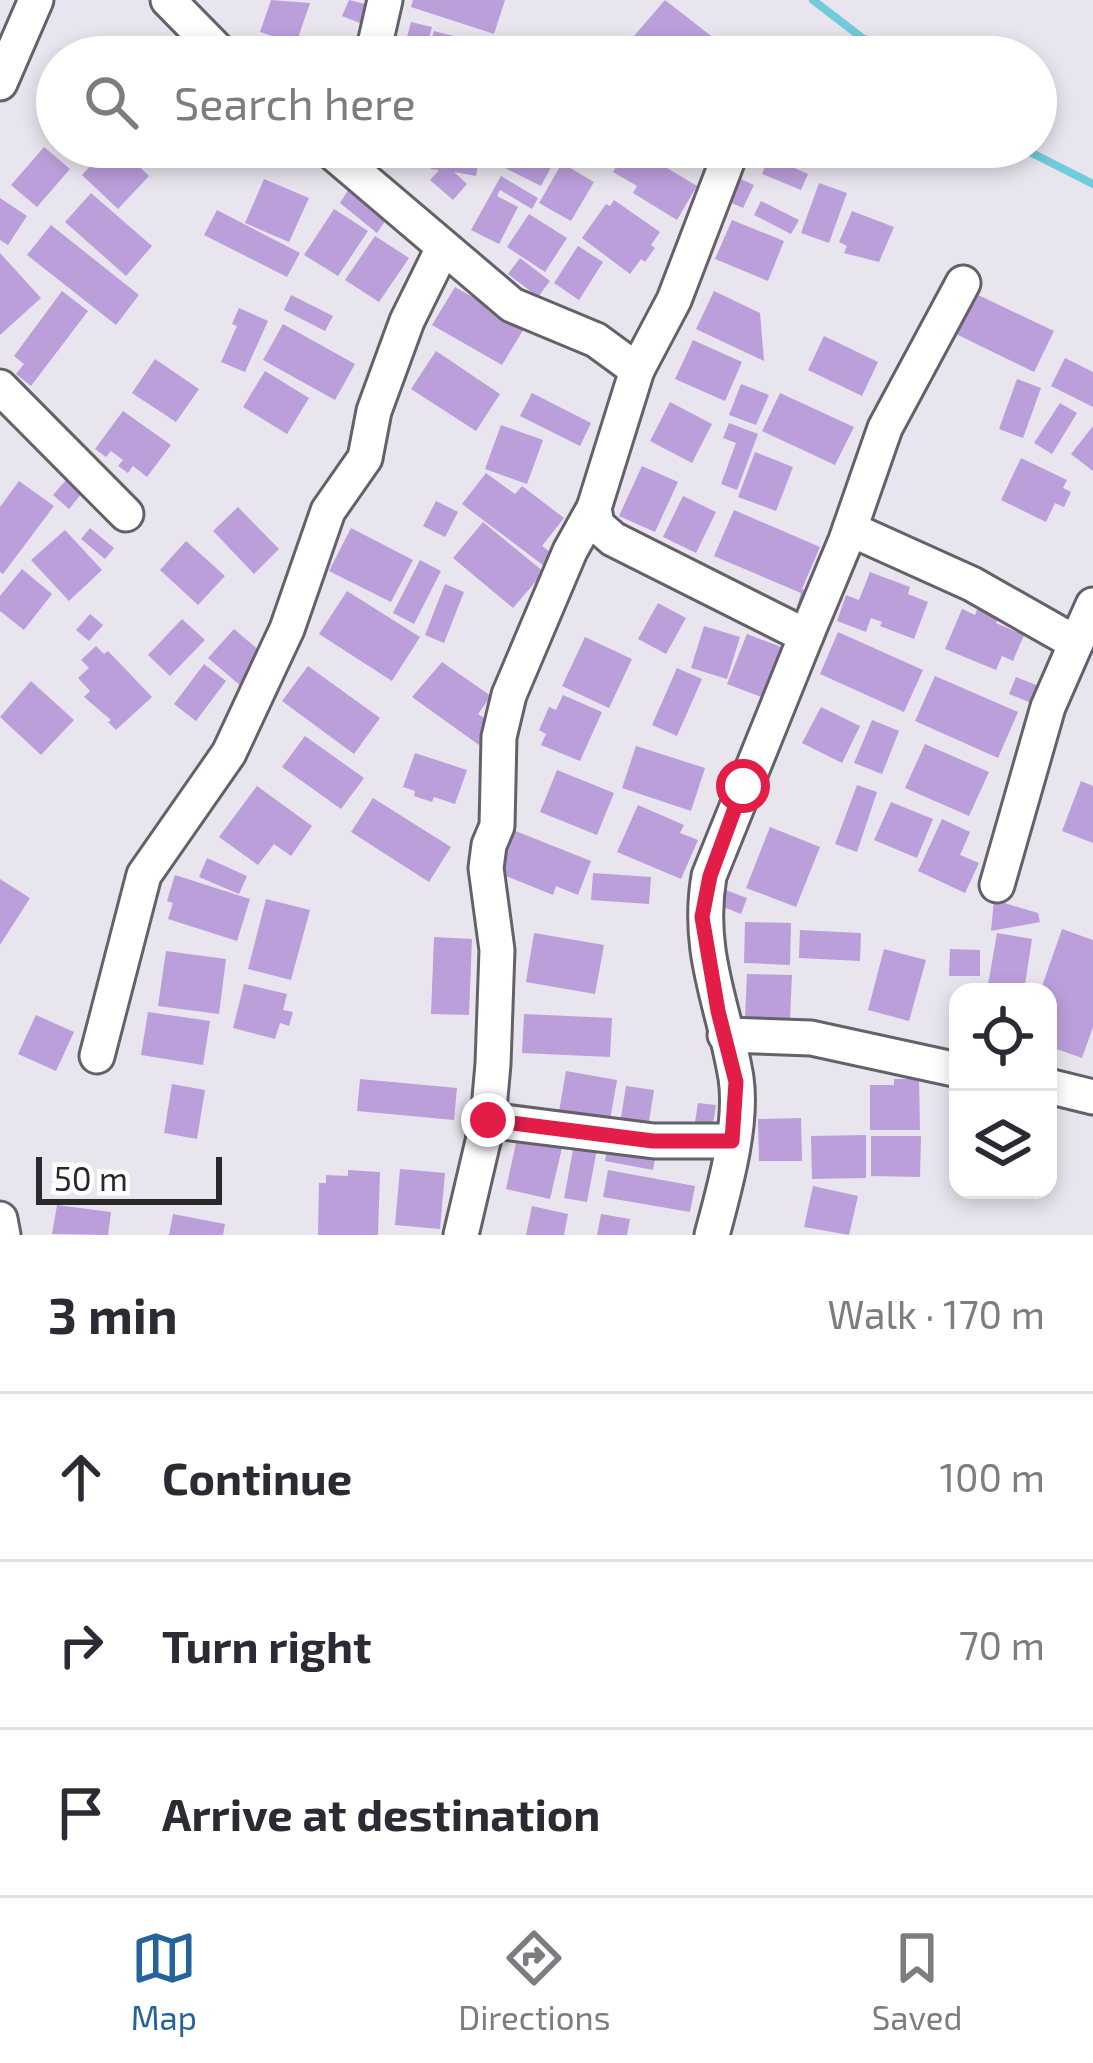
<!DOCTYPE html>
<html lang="en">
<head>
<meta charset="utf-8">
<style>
	body { margin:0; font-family:"Exo 2",sans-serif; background:#f2f2f3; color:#2b2b33 }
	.controls { position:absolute; right:36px; bottom:36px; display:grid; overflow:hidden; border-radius:24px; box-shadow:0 6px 18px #0003 }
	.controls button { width:108px; height:108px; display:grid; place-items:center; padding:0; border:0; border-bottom:3px solid #e1e1e2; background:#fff; color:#2b2b33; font:60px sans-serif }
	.scale { position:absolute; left:36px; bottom:30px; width:186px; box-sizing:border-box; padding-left:12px; border:6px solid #29282b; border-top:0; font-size:33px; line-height:42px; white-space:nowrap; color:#29282b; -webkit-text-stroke:9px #fff; paint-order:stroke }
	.stop { position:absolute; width:36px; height:36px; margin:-27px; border:9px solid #e11d48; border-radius:50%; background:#fff }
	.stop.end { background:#e11d48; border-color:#fff; box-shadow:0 3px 12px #0008 }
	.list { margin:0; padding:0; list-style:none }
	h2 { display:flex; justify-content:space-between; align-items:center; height:156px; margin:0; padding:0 48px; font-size:51px }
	h2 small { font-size:39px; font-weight:400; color:#7c7c81 }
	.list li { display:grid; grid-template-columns:78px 1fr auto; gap:36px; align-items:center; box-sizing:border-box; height:168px; padding:0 48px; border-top:3px solid #e1e1e2 }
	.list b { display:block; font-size:45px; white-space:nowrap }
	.list em { font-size:39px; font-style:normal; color:#7c7c81 }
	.icon { flex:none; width:66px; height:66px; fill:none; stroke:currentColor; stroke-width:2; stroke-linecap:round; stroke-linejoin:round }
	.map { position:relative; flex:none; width:1093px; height:1235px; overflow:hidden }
	.search { position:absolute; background:#fff; box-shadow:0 6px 18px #0003; left:36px; right:36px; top:36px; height:132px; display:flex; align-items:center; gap:30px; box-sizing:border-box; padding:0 42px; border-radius:66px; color:#7c7c81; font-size:45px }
	.sheet { height:660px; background:#fff }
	nav { display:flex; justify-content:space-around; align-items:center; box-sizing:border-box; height:168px; border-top:3px solid #e1e1e2; background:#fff; font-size:33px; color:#7c7c81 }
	nav a { display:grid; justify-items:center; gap:6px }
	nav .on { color:#25649a }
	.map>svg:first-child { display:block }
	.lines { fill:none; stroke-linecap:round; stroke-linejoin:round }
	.stream { stroke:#70cbdc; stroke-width:8 }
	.building { fill:#bb9fdb }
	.minor-casing { stroke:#656169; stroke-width:39 }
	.minor { stroke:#fff; stroke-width:33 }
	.route { stroke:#e11d48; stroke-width:15 }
</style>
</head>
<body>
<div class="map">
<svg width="1093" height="1235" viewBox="0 0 1093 1235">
	<rect width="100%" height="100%" fill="#e9e5ee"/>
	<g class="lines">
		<g class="stream">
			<path d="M813 0 887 57"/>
			<path d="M1020 147 1093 184"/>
		</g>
	</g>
	<g class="building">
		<path d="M271 0 310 3 296 44 260 32Z"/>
		<path d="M349 0 373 6 365 25 342 16Z"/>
		<path d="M413 0H505L494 34 411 7Z"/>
		<path d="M665 0 715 39 699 57H658L634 36Z"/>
		<path d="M411 22 432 27 427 46 406 41Z"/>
		<path d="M434 31 505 49 503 57H421L422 52 428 53Z"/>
		<path d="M44 147 70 169 37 207 11 185Z"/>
		<path d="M108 147H119L149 176 118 209 82 175Z"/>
		<path d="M434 147H481L476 176 454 172 467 184 453 200 430 180 439 170 431 169Z"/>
		<path d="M516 147H539L557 156 541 186 505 168Z"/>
		<path d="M628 147H660L665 150 657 162 697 186 677 220 633 193 637 186 613 172Z"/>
		<path d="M769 157 808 174 801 190 762 174Z"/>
		<path d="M562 163 594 182 571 221 539 203Z"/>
		<path d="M501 176 538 198 532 209 500 190 497 196 518 207 499 244 471 230Z"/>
		<path d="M734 176 754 185 743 208 723 199Z"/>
		<path d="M264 179 309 198 289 242 245 223Z"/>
		<path d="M819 183 847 193 829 243 801 233Z"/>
		<path d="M350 187 390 214 377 233 340 203Z"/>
		<path d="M91 193 152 246 126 276 65 222Z"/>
		<path d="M0 198 27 216 8 245 0 240Z"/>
		<path d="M614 200 660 232 651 245 655 248 645 262 641 259 630 274 582 238 606 204 610 206Z"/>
		<path d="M761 201 799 220 791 234 754 215Z"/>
		<path d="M334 209 368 231 338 276 304 255Z"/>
		<path d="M217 210 300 253 287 277 204 235Z"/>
		<path d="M852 211 894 227 879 262 844 253 847 246 839 242Z"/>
		<path d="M529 214 567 238 545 272 507 247Z"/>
		<path d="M732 220 784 241 768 281 715 259Z"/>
		<path d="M51 225 139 295 116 325 27 255Z"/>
		<path d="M375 236 409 258 379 302 345 280Z"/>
		<path d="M578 246 603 262 579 300 554 283Z"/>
		<path d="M0 253 41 298 0 335Z"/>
		<path d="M520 258 550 281 538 297 508 274Z"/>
		<path d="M455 287 525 327 502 365 432 325Z"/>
		<path d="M62 291 88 311 31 386 16 374 24 364 14 356Z"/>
		<path d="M714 291 760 313 764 361 696 329Z"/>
		<path d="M974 293 1054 331 1034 372 954 333Z"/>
		<path d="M291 295 333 316 325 331 284 310Z"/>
		<path d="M239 308 268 321 245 372 221 362 237 326 232 324Z"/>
		<path d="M283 324 355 364 335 400 263 360Z"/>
		<path d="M824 336 878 362 862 396 808 370Z"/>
		<path d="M693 340 742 362 725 401 675 379Z"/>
		<path d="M436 351 500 394 476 431 411 389Z"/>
		<path d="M1065 358 1093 372V407L1051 386Z"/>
		<path d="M155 359 199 389 176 422 132 393Z"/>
		<path d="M265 371 309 398 287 434 243 407Z"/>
		<path d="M1017 379 1041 388 1023 438 999 429Z"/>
		<path d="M741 384 769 395 756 425 729 415Z"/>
		<path d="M532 393 591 423 580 446 520 416Z"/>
		<path d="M780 393 854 427 835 465 762 431Z"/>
		<path d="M670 402 712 424 692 463 650 441Z"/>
		<path d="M1060 403 1077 413 1052 454 1034 443Z"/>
		<path d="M123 411 171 445 147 477 133 466 128 473 118 466 123 460 111 451 106 457 95 449Z"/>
		<path d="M729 423 758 434 737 490 721 484 736 443 723 438Z"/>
		<path d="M501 425 543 440 527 484 485 469Z"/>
		<path d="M1093 426V471L1071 454Z"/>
		<path d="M755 452 793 467 776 511 738 497Z"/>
		<path d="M1021 458 1067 480 1063 488 1071 492 1064 507 1055 503 1046 522 1001 500Z"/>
		<path d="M642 466 678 482 655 532 619 516Z"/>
		<path d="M486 473 515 494 522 486 564 518 542 546 557 557 548 569 462 504Z"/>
		<path d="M66 480 82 493 69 509 53 495Z"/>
		<path d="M19 481 54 506 3 574 0 572V507Z"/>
		<path d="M683 496 716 512 696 553 663 537Z"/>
		<path d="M436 501 458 512 445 537 423 526Z"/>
		<path d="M238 507 279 549 254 574 213 531Z"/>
		<path d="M734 510 820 547 802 589 817 594 812 611 797 606 801 593 714 556Z"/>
		<path d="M483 522 544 572 513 608 453 558Z"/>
		<path d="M90 528 114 548 105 559 81 539Z"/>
		<path d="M351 528 413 560 391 602 329 571Z"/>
		<path d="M65 530 102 570 69 601 31 560Z"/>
		<path d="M186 541 225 576 198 605 160 570Z"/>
		<path d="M420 560 441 571 414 624 393 613Z"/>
		<path d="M22 569 52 594 24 630 0 611V596Z"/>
		<path d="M870 572 910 587 908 594 928 602 914 639 880 626 882 622 871 618 866 632 837 621 846 595 859 600Z"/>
		<path d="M445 584 464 592 444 643 425 635Z"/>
		<path d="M347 591 420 637 392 681 319 634Z"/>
		<path d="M658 603 686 618 666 654 638 639Z"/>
		<path d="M978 607 999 616 996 623 1024 635 1013 661 1002 656 996 670 945 649 962 609 975 615Z"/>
		<path d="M90 614 103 625 89 641 76 630Z"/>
		<path d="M182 619 205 640 170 676 148 655Z"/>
		<path d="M704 626 740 637 727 679 691 668Z"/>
		<path d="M234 629 268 658 242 687 208 658Z"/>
		<path d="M838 632 923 670 904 712 820 674Z"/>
		<path d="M747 634 792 651 772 701 727 684Z"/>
		<path d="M585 637 632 659 609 708 562 686Z"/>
		<path d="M96 646 104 654 108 651 152 697 116 730 108 722 111 720 84 697 90 691 78 678 89 668 81 660Z"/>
		<path d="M442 662 491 696 478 714 494 724 479 745 412 697Z"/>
		<path d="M204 664 226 681 196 721 174 704Z"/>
		<path d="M308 666 380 718 354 754 282 701Z"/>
		<path d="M677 668 702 679 677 736 652 725Z"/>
		<path d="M935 676 1018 712 998 758 915 721Z"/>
		<path d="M1016 677 1041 687 1034 704 1009 694Z"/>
		<path d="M31 681 74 720 41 755 0 717Z"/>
		<path d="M563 695 602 712 580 761 541 745 546 734 539 730 549 707 556 710Z"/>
		<path d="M821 707 860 726 842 763 802 743Z"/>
		<path d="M872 720 899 731 882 774 854 763Z"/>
		<path d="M305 736 364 778 341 809 282 767Z"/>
		<path d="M925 744 989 772 969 816 905 788Z"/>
		<path d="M636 746 705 768 691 811 622 788Z"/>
		<path d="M415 753 467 770 455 804 434 797 432 802 414 796 415 791 403 787Z"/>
		<path d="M557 770 614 793 597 835 540 812Z"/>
		<path d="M1081 781 1093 786V843L1062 831Z"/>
		<path d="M857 785 877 792 857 852 835 844Z"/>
		<path d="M257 786 312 826 291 856 274 844 258 865 219 837Z"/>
		<path d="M373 798 451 847 429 882 351 832Z"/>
		<path d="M891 802 933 819 917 858 874 840Z"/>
		<path d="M638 805 684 825 680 833 698 840 681 879 617 852Z"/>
		<path d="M942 819 970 832 960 855 979 863 965 893 918 871Z"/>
		<path d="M770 827 820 847 796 907 746 888Z"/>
		<path d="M508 828 591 861 578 895 556 886 553 895 491 870Z"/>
		<path d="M207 858 247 876 239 894 199 877Z"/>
		<path d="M593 873 651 877 649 904 591 900Z"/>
		<path d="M175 875 250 899 237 941 168 919 173 903 167 901Z"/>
		<path d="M0 879 30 898 0 945Z"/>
		<path d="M723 889 747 898 741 914 716 904Z"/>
		<path d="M266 899 310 910 291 980 248 969Z"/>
		<path d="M994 900 1038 913 1040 922 991 931Z"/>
		<path d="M745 922 791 923 790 965 744 963Z"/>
		<path d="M1062 929 1093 940V1027L1082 1058 1048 1046V992H1040Z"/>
		<path d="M800 930 861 933 860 961 799 958Z"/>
		<path d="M534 933 604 945 595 994 526 982Z"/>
		<path d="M997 933 1032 939 1024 991 988 985Z"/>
		<path d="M434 937 472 939 469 1015 431 1014Z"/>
		<path d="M884 949 926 960 909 1021 868 1010Z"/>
		<path d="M950 949 980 950V976H949Z"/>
		<path d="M166 951 226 959 219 1014 158 1006Z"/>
		<path d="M747 974 792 975 790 1019 745 1017Z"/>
		<path d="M244 984 287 994 283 1010 293 1012 289 1026 280 1023 275 1039 233 1028Z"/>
		<path d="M148 1012 210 1021 203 1065 141 1055Z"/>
		<path d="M524 1014 612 1018 610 1057 522 1053Z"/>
		<path d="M36 1015 74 1032 56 1071 18 1054Z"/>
		<path d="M566 1071 617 1080 609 1126 558 1117Z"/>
		<path d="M360 1079 457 1088 454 1120 357 1111Z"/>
		<path d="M894 1079H919L920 1130H870V1085H894Z"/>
		<path d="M172 1084 205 1090 197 1139 164 1133Z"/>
		<path d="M626 1086 654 1090 647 1134 619 1130Z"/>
		<path d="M698 1103 716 1105 712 1131 694 1128Z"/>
		<path d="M801 1118 802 1161H759L758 1119Z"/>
		<path d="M866 1135V1178L812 1179 811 1136Z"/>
		<path d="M871 1136H921L920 1177 871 1176Z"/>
		<path d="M517 1138 562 1148 550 1199 506 1189Z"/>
		<path d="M575 1139 598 1144 587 1202 564 1198Z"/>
		<path d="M609 1139 657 1148 653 1170 605 1161Z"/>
		<path d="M400 1169 445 1173 440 1229 395 1225Z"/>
		<path d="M348 1170 380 1172 378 1235H318L319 1183H326V1175L348 1176Z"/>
		<path d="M608 1170 695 1186 690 1212 603 1197Z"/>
		<path d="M813 1186 858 1196 849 1235 804 1227Z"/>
		<path d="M57 1205 111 1212 108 1235 52 1234Z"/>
		<path d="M532 1206 568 1214 564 1235H526Z"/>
		<path d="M173 1214 225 1224 223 1235H169Z"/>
		<path d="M601 1214 630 1219 627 1235H597Z"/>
	</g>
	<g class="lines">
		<defs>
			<g id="minor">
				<path d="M168 0 224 57"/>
				<path d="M372 57 385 0"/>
				<path d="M0 83 36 0"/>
				<path d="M326 147 512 305 596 340 637 370 594 508 597 525 613 539 806 636 709 876C696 953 724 1005 736 1078 743 1125 724 1190 712 1235"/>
				<path d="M637 370 674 300 730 154"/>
				<path d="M0 387 126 514"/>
				<path d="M850 529 972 584 1076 643 1048 707 997 885"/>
				<path d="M806 636 846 540 885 428 963 283"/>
				<path d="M1076 643 1093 605"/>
				<path d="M725 1035 811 1038 958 1070"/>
				<path d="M97 1056 144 875 229 753 287 629 328 511 365 458 374 411 407 321 443 248"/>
				<path d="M1048 1086 1093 1097"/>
				<path d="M488 1120 654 1141H732"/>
				<path d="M0 1219 3 1235"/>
				<path d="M461 1235 488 1120 493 1064 497 950 486 868 489 845 497 826 499 737 509 695 570 551 594 508"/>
			</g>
		</defs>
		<use href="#minor" class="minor-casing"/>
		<use href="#minor" class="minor"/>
	</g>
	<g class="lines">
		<path class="route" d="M488 1120 653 1141H732L736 1082 718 1011 702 917 710 876 743 786"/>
	</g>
</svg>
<div class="controls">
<button><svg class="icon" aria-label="locate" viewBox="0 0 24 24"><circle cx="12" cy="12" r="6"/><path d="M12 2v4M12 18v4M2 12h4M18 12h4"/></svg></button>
<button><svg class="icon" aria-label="layers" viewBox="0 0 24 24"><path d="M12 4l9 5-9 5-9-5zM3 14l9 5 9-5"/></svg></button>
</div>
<div class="scale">50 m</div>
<div class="stop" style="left:743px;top:786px"></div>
<div class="stop end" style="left:488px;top:1120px"></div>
<div class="search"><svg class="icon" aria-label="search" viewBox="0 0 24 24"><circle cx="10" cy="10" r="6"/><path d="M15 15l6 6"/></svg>Search here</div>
</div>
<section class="sheet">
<h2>3 min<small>Walk · 170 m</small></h2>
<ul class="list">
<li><svg class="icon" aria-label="ahead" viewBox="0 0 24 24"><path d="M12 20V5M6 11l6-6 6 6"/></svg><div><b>Continue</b></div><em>100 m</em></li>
<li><svg class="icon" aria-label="right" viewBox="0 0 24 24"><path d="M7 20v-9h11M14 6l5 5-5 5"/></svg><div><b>Turn right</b></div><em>70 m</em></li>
<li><svg class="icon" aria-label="arrive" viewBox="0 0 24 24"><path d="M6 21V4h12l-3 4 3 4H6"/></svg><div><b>Arrive at destination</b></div></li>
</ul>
</section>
<nav>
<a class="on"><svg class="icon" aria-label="map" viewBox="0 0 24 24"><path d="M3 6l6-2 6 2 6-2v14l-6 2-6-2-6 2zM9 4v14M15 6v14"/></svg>Map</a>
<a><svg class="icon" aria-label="directions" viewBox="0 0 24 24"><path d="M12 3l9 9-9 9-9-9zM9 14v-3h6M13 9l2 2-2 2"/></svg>Directions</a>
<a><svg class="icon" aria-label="saved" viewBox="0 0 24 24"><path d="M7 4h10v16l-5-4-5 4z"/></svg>Saved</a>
</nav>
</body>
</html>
